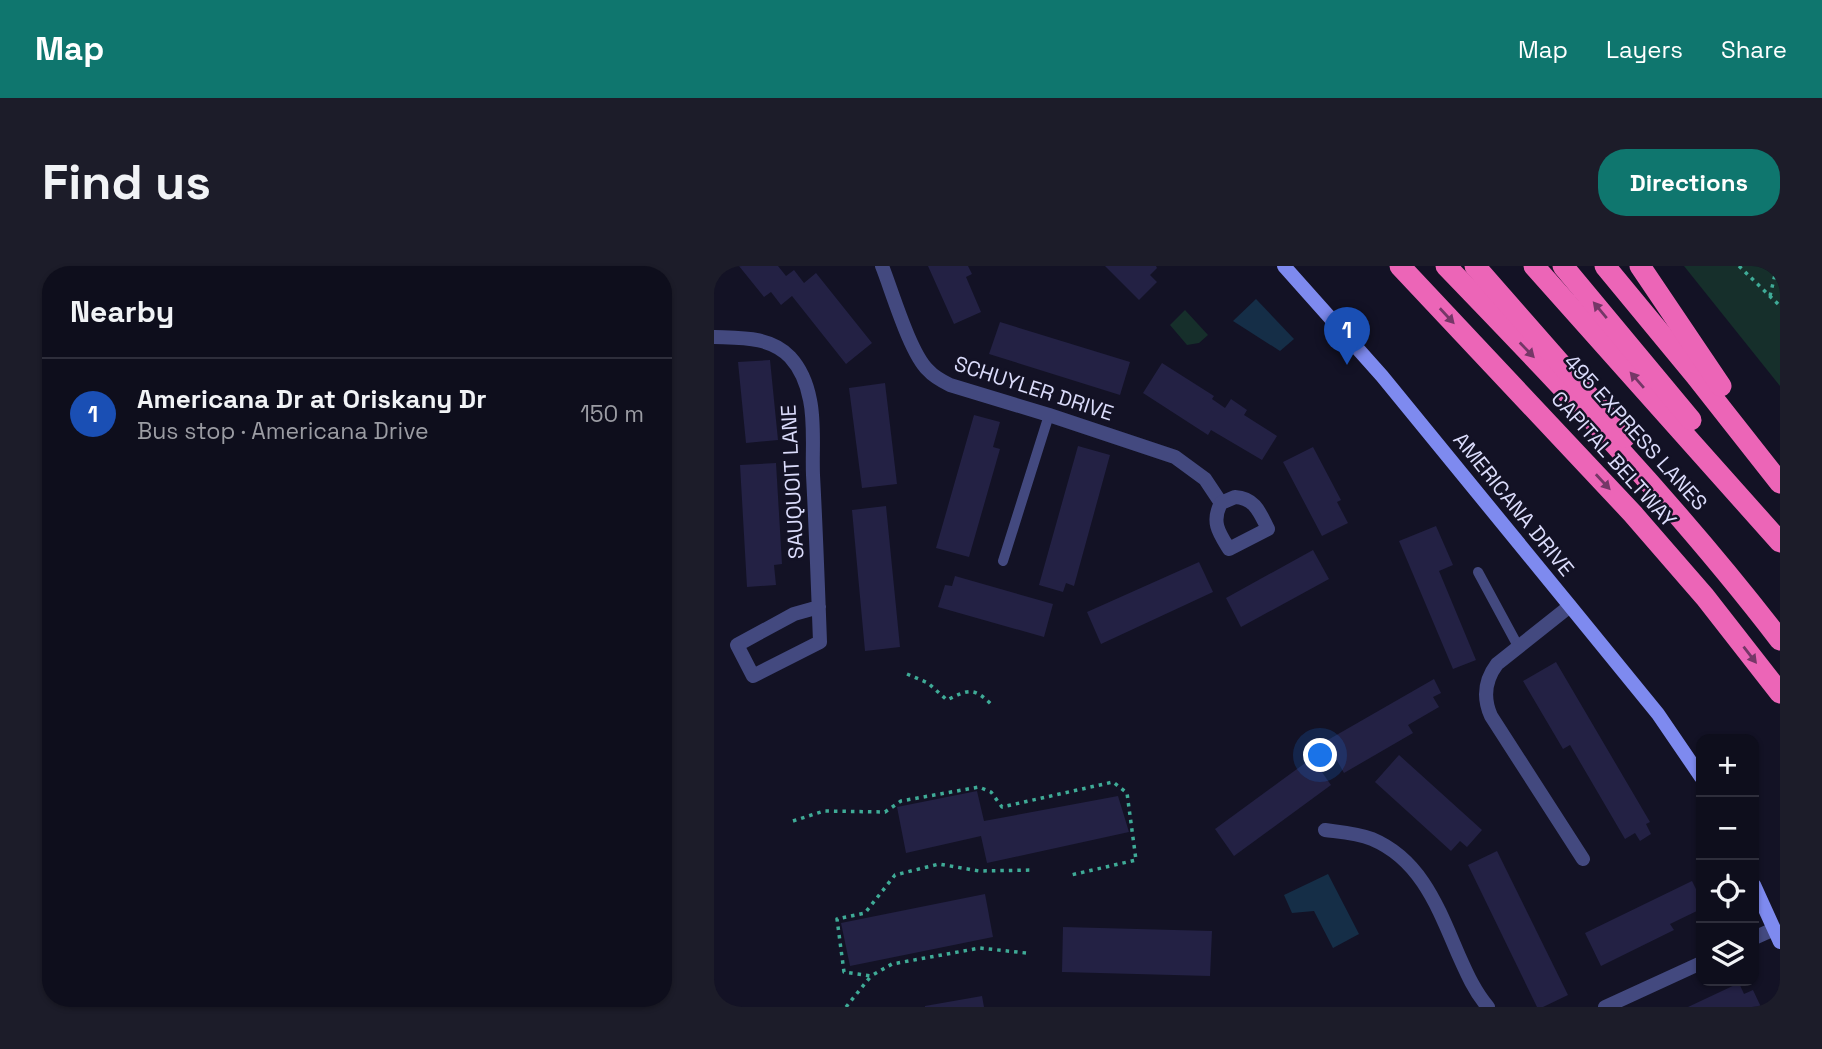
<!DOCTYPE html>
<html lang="en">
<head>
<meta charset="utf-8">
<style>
	body { margin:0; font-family:"Space Grotesk",sans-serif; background:#1c1c29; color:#f1f3f6 }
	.controls { position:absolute; right:21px; bottom:21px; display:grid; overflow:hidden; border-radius:14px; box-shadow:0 2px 5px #0004 }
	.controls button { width:63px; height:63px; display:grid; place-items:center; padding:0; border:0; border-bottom:2px solid #2e2e3b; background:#0e0e1c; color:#f1f3f6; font:35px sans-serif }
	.you { position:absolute; left:607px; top:490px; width:24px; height:24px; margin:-18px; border:5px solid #fff; border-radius:50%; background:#1a73e8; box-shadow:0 0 0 10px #1a73e833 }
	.badge { display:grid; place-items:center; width:46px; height:46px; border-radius:50%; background:#0f766e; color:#fff; font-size:23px; font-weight:700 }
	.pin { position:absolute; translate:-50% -58px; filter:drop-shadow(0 2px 4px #0008) }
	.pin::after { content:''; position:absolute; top:37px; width:24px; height:21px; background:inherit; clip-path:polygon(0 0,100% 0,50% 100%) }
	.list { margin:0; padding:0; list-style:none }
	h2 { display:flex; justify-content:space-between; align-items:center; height:91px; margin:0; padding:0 28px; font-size:30px }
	h2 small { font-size:23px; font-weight:400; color:#9b9ca3 }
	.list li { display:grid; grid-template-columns:46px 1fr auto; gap:21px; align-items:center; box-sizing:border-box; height:112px; padding:0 28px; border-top:2px solid #2e2e3b }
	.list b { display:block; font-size:26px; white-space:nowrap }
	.list p { margin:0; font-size:23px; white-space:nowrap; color:#9b9ca3 }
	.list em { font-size:23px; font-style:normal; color:#9b9ca3 }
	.icon { flex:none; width:38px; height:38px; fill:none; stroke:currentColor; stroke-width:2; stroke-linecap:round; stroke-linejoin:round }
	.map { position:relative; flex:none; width:1066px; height:741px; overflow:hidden; border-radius:28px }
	header { display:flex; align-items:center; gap:42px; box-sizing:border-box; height:98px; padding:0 35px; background:#0f766e; color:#fff }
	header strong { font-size:33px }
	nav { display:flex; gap:38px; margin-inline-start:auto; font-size:24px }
	.intro { display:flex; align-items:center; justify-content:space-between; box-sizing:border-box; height:168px; padding:0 42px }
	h1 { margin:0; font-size:49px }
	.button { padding:18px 32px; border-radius:28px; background:#0f766e; color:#fff; font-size:24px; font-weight:700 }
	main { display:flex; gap:42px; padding:0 42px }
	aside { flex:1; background:#0e0e1c; border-radius:28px; box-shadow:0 2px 5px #0004 }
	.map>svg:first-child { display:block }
	.green { fill:#162f2b }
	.water { fill:#152e47 }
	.building { fill:#232144 }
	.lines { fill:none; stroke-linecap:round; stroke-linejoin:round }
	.path { stroke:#3fab97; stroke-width:3.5; stroke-dasharray:3.5 5; stroke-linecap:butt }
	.lane { stroke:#43497f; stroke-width:10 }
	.street { stroke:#43497f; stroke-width:14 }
	.secondary { stroke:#7e8aef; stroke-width:14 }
	.highway { stroke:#ec65b7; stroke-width:21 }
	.oneway { fill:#753767 }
	.labels { text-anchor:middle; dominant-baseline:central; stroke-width:5; stroke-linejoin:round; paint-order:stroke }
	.street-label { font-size:21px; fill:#dbdcfb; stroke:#131225 }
</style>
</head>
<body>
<header>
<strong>Map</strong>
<nav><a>Map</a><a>Layers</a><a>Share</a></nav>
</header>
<div class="intro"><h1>Find us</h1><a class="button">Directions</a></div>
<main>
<aside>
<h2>Nearby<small></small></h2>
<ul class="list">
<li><span class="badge" style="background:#1a4fb4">1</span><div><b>Americana Dr at Oriskany Dr</b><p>Bus stop · Americana Drive</p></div><em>150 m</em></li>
</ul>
</aside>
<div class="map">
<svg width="1066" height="741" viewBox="0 0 1066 741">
	<rect width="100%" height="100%" fill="#131225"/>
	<g class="green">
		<path d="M970 0H1066V120Z"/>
		<path d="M471 44 494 69 485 77 473 79 456 59Z"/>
	</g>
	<g class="water">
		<path d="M542 33 580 73 566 85 519 55Z"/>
		<path d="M614 608 645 668 619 682 600 645 578 647 570 629Z"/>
	</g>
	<g class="building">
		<path d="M25 0H64L72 10 80 4 90 17 102 7 158 77 132 98 78 30 67 39 57 26 50 31Z"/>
		<path d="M214 0H254L258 8 252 11 267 46 240 58Z"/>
		<path d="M391 0H442L443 2 436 9 443 16 425 34Z"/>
		<path d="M286 56 416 96 406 129 275 88Z"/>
		<path d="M56 94 64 174 32 177 24 96Z"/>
		<path d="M448 97 500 130 498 133 511 142 517 133 533 144 530 149 563 170 548 194 497 164 494 169 429 127Z"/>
		<path d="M171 117 183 218 148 222 135 122Z"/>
		<path d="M260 149 286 156 279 181 286 183 255 291 222 282Z"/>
		<path d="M364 180 396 189 360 320 352 317 349 326 325 319Z"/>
		<path d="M599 181 627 234 623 236 634 257 608 270 569 196Z"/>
		<path d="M62 197 68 298 60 299 62 319 33 321 26 199Z"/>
		<path d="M172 240 186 381 151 385 138 244Z"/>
		<path d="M722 260 739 299 725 305 762 394 739 403 685 275Z"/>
		<path d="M599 284 615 313 527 361 512 332Z"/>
		<path d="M485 296 499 326 387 378 373 346Z"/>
		<path d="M241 310 339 338 330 371 224 341 231 319 238 320Z"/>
		<path d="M842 396 936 556 932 558 937 568 926 575 921 567 911 573 856 479 849 483 809 415Z"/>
		<path d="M720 413 727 427 719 431 725 441 694 459 699 467 630 507 612 475Z"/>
		<path d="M685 489 768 564 753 581 746 575 737 585 661 516Z"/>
		<path d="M598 492 617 519 520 590 501 563Z"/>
		<path d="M263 525 270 555 404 530 415 566 273 597 267 570 192 587 183 541Z"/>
		<path d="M783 585 854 729 829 741H823L754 599Z"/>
		<path d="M978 615 987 633V643L956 658 960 664 887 700 871 667Z"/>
		<path d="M271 628 279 671 136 700 127 657Z"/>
		<path d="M349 661 498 665 496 710 348 706Z"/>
		<path d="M1025 717 1030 728 1039 724 1047 741H974Z"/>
		<path d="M268 730 270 741H211V740Z"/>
	</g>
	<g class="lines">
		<g class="path">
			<path d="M1025 0 1066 40"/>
			<path d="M1056 30 1063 0"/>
			<path d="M193 408 214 417 233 434C255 423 260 421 278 439"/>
			<path d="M79 555 110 545 171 546 187 535 265 521 277 526 288 541 399 516 413 527 422 594 357 609"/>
			<path d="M312 687 266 682 178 698 157 710 130 706 123 653 151 647 181 609 225 598 265 605 320 604"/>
			<path d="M132 741 157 710"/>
		</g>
		<g class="lane">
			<path d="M289 295 335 149"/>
			<path d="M764 306 804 380"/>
		</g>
		<g class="street">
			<path d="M168 0C178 25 196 87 214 104 220 111 228 115 236 119L335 149 461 191 491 213 507 237"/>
			<path d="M0 71C26 72 56 70 76 91 87 103 93 118 96 134 101 158 98 185 99 209 102 265 104 321 106 376L39 410 23 379 80 348 105 341"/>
			<path d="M521 231C541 232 546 247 554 263L515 283C505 267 497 256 507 237Z"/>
			<path d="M856 340 783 398C771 414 769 432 777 450L869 593"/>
			<path d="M611 564C626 566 643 567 658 573 708 594 725 644 745 690 753 708 761 726 774 741"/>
			<path d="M1040 672 1060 663"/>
			<path d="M891 741 987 697"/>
		</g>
		<g class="secondary">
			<path d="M570 0 668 110 856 340 944 448 987 511"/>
			<path d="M1040 619 1066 676"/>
		</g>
		<g class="highway">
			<path d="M686 0 919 248 991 331 1066 427"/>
			<path d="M732 0C848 120 964 241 1066 374"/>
			<path d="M761 0 911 171"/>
			<path d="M820 0 1066 276"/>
			<path d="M849 0 977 154"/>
			<path d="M891 0 981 109 1066 217"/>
			<path d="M926 0 1007 120"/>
		</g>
	</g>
	<defs><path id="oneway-solid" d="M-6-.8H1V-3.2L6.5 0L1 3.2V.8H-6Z" transform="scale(1.75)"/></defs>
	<g class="oneway">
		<use href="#oneway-solid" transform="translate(886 44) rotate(-130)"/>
		<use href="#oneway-solid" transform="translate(733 50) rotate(47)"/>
		<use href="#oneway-solid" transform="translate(813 84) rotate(46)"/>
		<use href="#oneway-solid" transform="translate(923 114) rotate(-131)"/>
		<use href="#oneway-solid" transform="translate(889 216) rotate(47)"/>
		<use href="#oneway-solid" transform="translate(1036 389) rotate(52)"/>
	</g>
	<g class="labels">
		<g class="street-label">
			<text transform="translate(320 122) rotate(18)">SCHUYLER DRIVE</text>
			<text transform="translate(922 166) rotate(48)">495 EXPRESS LANES</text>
			<text transform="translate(900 193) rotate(48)">CAPITAL BELTWAY</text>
			<text transform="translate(78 216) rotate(-93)">SAUQUOIT LANE</text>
			<text transform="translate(800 238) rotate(51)">AMERICANA DRIVE</text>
		</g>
	</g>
</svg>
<div class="controls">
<button>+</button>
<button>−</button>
<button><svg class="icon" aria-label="locate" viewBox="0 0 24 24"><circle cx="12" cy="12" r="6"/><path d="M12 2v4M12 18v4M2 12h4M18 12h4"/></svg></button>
<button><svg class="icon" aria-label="layers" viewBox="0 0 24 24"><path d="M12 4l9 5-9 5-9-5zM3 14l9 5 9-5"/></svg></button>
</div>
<div class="you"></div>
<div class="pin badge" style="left:633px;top:99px;background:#1a4fb4">1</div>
</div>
</main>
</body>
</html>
